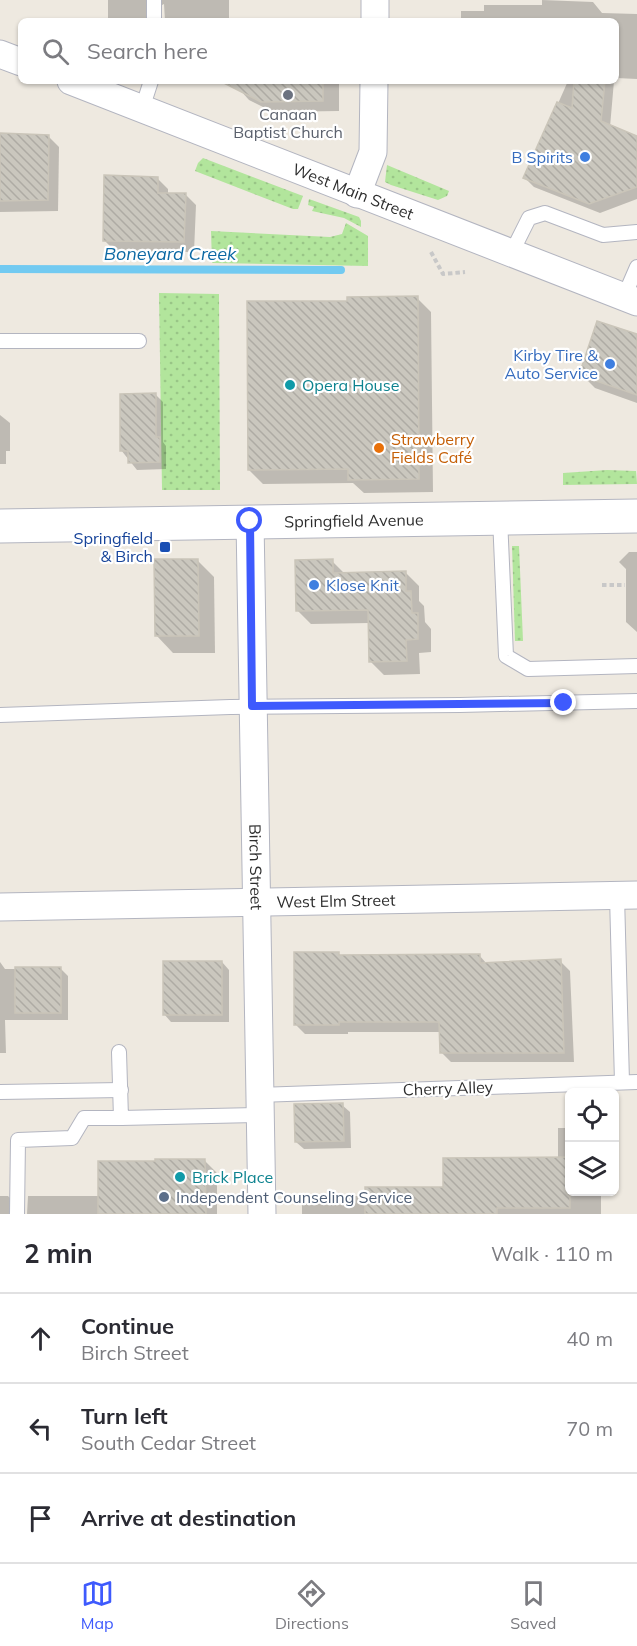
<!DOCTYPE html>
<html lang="en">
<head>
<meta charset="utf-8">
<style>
	body { margin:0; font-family:Mulish,sans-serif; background:#f2f2f3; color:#2b2b33 }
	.controls { position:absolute; right:18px; bottom:18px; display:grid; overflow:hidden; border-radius:9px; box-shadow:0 2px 4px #0004 }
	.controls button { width:54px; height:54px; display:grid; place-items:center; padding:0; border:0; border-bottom:2px solid #e1e1e2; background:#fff; color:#2b2b33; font:30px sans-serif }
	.stop { position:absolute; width:18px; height:18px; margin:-14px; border:4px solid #3e5afd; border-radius:50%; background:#fff }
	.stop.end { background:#3e5afd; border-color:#fff; box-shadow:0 2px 6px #0008 }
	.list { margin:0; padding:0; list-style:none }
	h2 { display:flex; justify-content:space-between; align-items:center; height:78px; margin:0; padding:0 24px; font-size:26px }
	h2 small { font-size:20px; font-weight:400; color:#7c7c81 }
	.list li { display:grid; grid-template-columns:39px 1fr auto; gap:18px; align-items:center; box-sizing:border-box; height:90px; padding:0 24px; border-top:2px solid #e1e1e2 }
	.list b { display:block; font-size:22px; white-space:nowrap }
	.list p { margin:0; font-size:20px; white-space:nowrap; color:#7c7c81 }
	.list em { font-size:20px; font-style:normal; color:#7c7c81 }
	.icon { flex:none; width:33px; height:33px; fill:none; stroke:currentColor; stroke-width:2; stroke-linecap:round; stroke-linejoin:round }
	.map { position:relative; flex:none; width:637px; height:1214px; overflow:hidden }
	.search { position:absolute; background:#fff; box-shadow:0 2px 4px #0004; left:18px; right:18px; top:18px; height:66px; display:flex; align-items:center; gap:15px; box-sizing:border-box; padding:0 21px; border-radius:9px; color:#7c7c81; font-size:22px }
	.sheet { height:348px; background:#fff }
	nav { display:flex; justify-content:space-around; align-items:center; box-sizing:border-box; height:84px; border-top:2px solid #e1e1e2; background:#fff; font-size:16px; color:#7c7c81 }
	nav a { display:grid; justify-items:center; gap:3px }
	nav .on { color:#3e5afd }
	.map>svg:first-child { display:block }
	.grass { fill:url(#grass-dots) }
	.shadow { fill:#0003 }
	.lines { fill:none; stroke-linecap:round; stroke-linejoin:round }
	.stream { stroke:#72caf1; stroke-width:8 }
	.building { fill:url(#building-back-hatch); stroke:#cac5b9; stroke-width:1.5 }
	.lane-casing { stroke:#b3b5c0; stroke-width:16 }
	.street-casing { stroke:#b3b5c0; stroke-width:29 }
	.secondary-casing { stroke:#b3b5c0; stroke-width:35 }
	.path { stroke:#c8c8c8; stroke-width:4; stroke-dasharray:4.5 3; stroke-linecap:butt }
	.lane { stroke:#fff; stroke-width:14 }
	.street { stroke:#fff; stroke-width:27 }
	.secondary { stroke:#fff; stroke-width:33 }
	.route { stroke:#3e5afd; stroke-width:8 }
	.worship-dot { fill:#6b7280; stroke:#fff; stroke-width:2 }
	.shop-dot { fill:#3f7fe0; stroke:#fff; stroke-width:2 }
	.culture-dot { fill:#0f9aa8; stroke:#fff; stroke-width:2 }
	.food-dot { fill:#e8710a; stroke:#fff; stroke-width:2 }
	.transit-dot { fill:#1a4fb4; stroke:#fff; stroke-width:2 }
	.service-dot { fill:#5c6f8a; stroke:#fff; stroke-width:2 }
	.labels { text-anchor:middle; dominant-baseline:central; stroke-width:4.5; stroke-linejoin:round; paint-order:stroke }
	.worship-label { font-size:16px; fill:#5b616d; stroke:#fff }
	.shop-label { font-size:16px; fill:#366cbe; stroke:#fff; text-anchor:end }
	.street-label { font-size:16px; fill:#2d2d2d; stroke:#fff }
	.culture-label { font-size:16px; fill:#0d838f; stroke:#fff; text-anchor:start }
	.food-label { font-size:16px; fill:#c56008; stroke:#fff; text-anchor:start }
	.transit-label { font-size:16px; fill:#164399; stroke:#fff; text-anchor:end }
	.service-label { font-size:16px; fill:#4e5e75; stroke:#fff; text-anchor:start }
	.water-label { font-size:18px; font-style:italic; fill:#0b68a3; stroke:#fff }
</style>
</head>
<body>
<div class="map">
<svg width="637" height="1214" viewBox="0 0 637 1214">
	<defs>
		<pattern id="grass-dots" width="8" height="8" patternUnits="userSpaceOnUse" patternTransform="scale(1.5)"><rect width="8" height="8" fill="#b2e59c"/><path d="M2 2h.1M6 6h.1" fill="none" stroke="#99c587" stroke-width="1.8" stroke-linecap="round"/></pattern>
		<pattern id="building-back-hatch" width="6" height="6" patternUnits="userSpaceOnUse" patternTransform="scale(1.5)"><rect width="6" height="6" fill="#cac7be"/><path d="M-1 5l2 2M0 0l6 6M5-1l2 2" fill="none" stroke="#aeaba4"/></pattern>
	</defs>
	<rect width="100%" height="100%" fill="#eee9e0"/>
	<g class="grass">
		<path d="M203 158 303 196 298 209H293L195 171 198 163Z"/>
		<path d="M387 165 449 191 447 196 438 200 391 185 385 182Z"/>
		<path d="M309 199 359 217 361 221V227L344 218 312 211 314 207 308 205Z"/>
		<path d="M346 223 368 236V266L212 263 211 231 330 237 342 234Z"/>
		<path d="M159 293 219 294 220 490H162Z"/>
		<path d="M607 470 636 471 637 484 563 485V473Z"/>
		<path d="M512 546H519L523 641H515Z"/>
	</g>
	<g class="shadow">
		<path d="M108 0H229V21H165L164 4 158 7V21H108Z"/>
		<path d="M542 0 593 2 602 13 637 14V79L616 78V21H461V11H484V5H542Z"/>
		<path d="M232 81H339V111L273 112 249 100Z"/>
		<path d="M568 81H614L610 127 637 138V199L600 213 534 187 525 178Z"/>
		<path d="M0 135 48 136 59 147 58 211 0 212Z"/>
		<path d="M157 178 168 189V194H185L196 205 194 252 115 251 104 240Z"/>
		<path d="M417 298 431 312 433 492 364 493 353 483 263 484 249 470 348 302Z"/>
		<path d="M637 336V403L595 388 581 374Z"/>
		<path d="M156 395 163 402V442L166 446V469L137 470 121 450Z"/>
		<path d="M0 415 10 423V451H6V464H0Z"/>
		<path d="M629 552H637V632L626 622V569L619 562Z"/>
		<path d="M197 560 214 577 215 653H173L157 636Z"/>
		<path d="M332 561 345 574 405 572 419 586V601L424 606 425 622 431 629V652L419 653 420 674 384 675 370 661V623L311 624 297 610Z"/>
		<path d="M338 953 341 956 479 955 487 964 560 961 570 971 574 1062H451L441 1052V1032H348V1034H305L295 1024Z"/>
		<path d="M0 962 5 969H61L68 976V1020H5L6 1053H0Z"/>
		<path d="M222 962 229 970V1022H171L164 1014Z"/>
		<path d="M342 1105 350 1112 351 1148 304 1149 296 1142Z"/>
		<path d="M558 1128H570V1192H601V1214H302V1196H366L444 1189 558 1159Z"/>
		<path d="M205 1161 217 1173V1214H27L28 1196H99Z"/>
		<path d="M0 1196H8L20 1208V1214H0Z"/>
	</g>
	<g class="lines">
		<path class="stream" d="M0 269 341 270"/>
	</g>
	<g class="building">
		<path d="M220 81H323V101L261 102Z"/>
		<path d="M574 81H605L601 121 637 136V187L589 204 523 178 557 102 572 108Z"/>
		<path d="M0 133 49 135 48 200 0 201Z"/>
		<path d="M104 175 158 177V193H186L184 242 103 241Z"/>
		<path d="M418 296 419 479 348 480V469L248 470 247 301H347V297Z"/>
		<path d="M597 321 637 334V395L579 375Z"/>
		<path d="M156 393V437H160V462L128 463V451H120V394Z"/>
		<path d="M154 559H198L199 636H155Z"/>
		<path d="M333 559V573L406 571V591H411L412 613H418V639L406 640 407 661 369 662 368 610 296 611 295 560Z"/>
		<path d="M294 952H339V955L480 954V963L561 959 564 1053H440L439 1022H339V1025H294Z"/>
		<rect x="163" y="961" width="59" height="54"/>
		<rect x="15" y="967" width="46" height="46"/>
		<path d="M343 1103 344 1141 295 1142 294 1104Z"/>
		<path d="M570 1157V1208H497V1214H365V1187H443V1158Z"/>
		<path d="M155 1159H205L206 1214H98V1161H155Z"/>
	</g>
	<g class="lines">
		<defs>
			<g id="lane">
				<path d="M154 21V0"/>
				<path d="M142 109 151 81"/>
				<path d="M511 254 529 218 545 213 603 235 637 232"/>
				<path d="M624 297 637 267"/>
				<path d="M0 341H139"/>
				<path d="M500 518 506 656 528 669 637 666"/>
				<path d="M0 715 230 707 460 705 637 701"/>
				<path d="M617 896 622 1082"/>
				<path d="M119 1052 121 1118 259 1115"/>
				<path d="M0 1092 121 1090"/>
				<path d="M258 1095 637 1082"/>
				<path d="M17 1214 18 1140 72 1138 84 1118H121"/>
			</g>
			<g id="street">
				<path d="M375 21V0"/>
				<path d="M0 54 21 62"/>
				<path id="s1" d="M71 81 637 302"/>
				<path d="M357 194 373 152 374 81"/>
				<path id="s2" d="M250 521 262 1214"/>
				<path id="s3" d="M0 907 637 895"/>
			</g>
			<g id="secondary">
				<path id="s4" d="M0 526 637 516"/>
			</g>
		</defs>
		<use href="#lane" class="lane-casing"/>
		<use href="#street" class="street-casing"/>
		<use href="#secondary" class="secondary-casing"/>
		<g class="path">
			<path d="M431 252 443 274 465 272"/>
			<path d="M602 585H625"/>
		</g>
		<use href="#lane" class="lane"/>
		<use href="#street" class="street"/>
		<use href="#secondary" class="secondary"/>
	</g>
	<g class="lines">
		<path class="route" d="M250 521 252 706 564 703"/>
	</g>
	<circle class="worship-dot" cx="288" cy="95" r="6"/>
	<g class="shop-dot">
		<circle cx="585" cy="157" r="6"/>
		<circle cx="610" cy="364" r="6"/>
		<circle cx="314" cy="585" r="6"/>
	</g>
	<g class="culture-dot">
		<circle cx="290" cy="385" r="6"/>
		<circle cx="180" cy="1177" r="6"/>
	</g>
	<circle class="food-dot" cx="379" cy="448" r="6"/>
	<rect class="transit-dot" x="159" y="541" width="12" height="12" rx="3"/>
	<circle class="service-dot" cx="164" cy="1197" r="6"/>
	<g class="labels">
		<g class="worship-label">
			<text x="288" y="114">Canaan<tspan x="288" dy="18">Baptist Church</tspan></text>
		</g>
		<g class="shop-label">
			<text x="573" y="157">B Spirits</text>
			<text x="598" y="355">Kirby Tire &amp;<tspan x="598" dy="18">Auto Service</tspan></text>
			<text x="326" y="585" text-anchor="start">Klose Knit</text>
		</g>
		<g class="street-label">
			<text stroke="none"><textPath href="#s1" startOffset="303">West Main Street</textPath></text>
			<text stroke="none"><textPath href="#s4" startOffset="354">Springfield Avenue</textPath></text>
			<text stroke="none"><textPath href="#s2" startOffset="346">Birch Street</textPath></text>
			<text stroke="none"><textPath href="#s3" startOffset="336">West Elm Street</textPath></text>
			<text transform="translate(448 1088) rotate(-2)">Cherry Alley</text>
		</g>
		<g class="culture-label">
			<text x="302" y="385">Opera House</text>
			<text x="192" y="1177">Brick Place</text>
		</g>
		<g class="food-label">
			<text x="391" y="439">Strawberry<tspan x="391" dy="18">Fields Café</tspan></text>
		</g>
		<g class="transit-label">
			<text x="153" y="538">Springfield<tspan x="153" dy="18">&amp; Birch</tspan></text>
		</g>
		<g class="service-label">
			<text x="176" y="1197">Independent Counseling Service</text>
		</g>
		<g class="water-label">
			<text x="170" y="253">Boneyard Creek</text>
		</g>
	</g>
</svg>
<div class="controls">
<button><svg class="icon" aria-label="locate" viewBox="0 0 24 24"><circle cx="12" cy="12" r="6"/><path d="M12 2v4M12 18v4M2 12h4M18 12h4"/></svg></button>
<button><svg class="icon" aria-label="layers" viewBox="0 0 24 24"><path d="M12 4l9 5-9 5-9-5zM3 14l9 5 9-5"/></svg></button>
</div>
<div class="stop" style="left:250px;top:521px"></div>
<div class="stop end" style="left:564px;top:703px"></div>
<div class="search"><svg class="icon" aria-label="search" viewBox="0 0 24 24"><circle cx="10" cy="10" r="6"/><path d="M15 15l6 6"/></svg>Search here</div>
</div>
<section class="sheet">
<h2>2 min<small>Walk · 110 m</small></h2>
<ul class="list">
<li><svg class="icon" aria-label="ahead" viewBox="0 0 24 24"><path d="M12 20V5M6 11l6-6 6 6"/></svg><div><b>Continue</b><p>Birch Street</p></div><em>40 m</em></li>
<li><svg class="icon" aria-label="left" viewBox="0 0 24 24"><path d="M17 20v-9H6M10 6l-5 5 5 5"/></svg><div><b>Turn left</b><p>South Cedar Street</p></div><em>70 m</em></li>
<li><svg class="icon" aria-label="arrive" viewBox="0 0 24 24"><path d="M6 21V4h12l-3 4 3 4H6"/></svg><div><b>Arrive at destination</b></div></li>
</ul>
</section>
<nav>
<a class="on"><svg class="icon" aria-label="map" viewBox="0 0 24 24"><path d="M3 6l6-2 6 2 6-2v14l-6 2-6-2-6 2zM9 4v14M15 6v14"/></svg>Map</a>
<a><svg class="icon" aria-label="directions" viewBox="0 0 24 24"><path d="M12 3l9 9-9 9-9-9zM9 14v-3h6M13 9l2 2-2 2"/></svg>Directions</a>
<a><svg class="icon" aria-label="saved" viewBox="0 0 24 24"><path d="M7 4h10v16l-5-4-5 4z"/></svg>Saved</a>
</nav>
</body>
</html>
